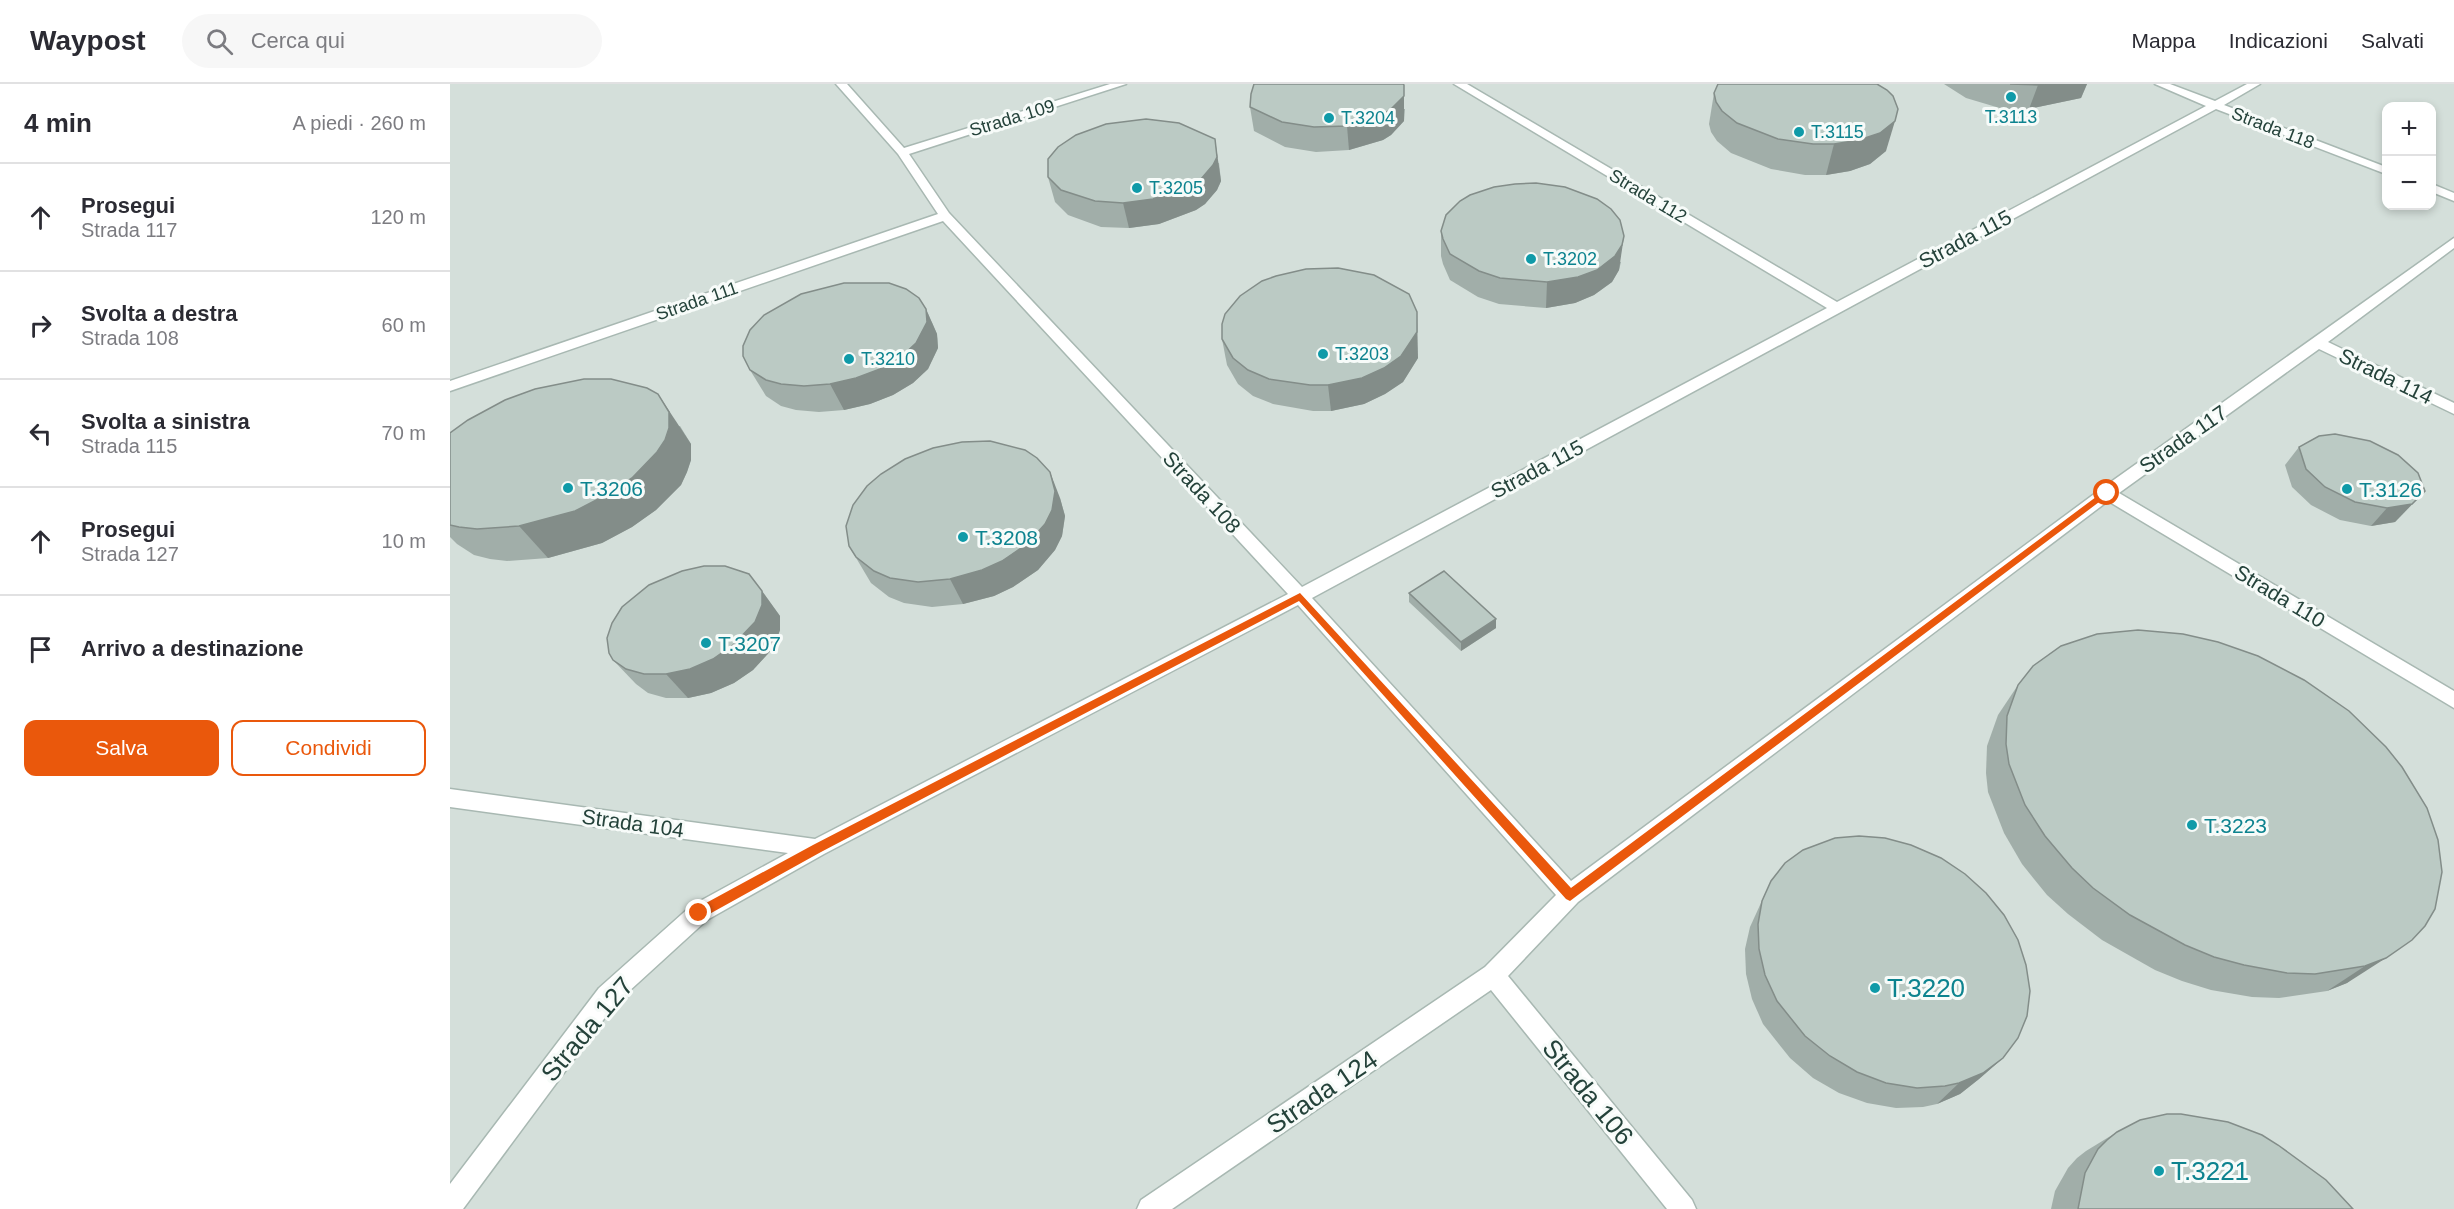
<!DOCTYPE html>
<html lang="it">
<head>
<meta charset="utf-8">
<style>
	body { margin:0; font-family:Helvetica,sans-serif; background:#f7f7f7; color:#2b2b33 }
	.controls { position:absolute; right:18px; top:18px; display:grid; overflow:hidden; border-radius:12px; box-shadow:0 3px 9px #0003 }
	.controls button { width:54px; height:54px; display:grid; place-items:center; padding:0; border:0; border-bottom:2px solid #e1e1e2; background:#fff; color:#2b2b33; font:30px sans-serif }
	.stop { position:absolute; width:18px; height:18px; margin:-14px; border:4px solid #ea580c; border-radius:50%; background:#fff }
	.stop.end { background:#ea580c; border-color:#fff; box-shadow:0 2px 6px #0008 }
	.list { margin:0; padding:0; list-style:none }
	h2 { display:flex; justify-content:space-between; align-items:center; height:78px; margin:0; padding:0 24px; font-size:26px }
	h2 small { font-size:20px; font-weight:400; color:#7c7c81 }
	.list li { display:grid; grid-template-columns:39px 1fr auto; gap:18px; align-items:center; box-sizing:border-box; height:108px; padding:0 24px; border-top:2px solid #e1e1e2 }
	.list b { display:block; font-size:22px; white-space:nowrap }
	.list p { margin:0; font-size:20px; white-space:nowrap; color:#7c7c81 }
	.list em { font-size:20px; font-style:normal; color:#7c7c81 }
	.actions { display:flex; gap:12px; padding:18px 24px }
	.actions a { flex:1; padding:14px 0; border:2px solid #ea580c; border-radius:12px; text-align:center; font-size:21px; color:#ea580c }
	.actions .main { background:#ea580c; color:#fff }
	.icon { flex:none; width:33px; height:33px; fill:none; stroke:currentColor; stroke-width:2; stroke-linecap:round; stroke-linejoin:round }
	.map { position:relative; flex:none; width:2004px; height:1125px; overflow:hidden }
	header { display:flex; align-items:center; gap:36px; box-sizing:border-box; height:84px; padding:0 30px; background:#fff; border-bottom:2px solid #e1e1e2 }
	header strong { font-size:28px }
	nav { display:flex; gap:33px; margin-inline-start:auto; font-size:21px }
	.search { width:420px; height:54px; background:#f7f7f7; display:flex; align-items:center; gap:15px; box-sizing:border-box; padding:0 21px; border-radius:33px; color:#7c7c81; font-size:22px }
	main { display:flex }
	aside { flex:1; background:#fff }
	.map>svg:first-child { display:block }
	.built { fill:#d4dfda; fill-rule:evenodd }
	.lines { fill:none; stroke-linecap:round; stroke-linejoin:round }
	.service-casing { stroke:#a8b8b2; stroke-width:3 }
	.service { fill:#fff; fill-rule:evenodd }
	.wall { fill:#a1aea9 }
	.shaded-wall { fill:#838d89 }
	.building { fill:#bbcac4; stroke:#838d89; stroke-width:1.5 }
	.route { fill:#ea580c }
	.culture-dot { fill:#0f9aa8; stroke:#f7fbf9; stroke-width:2 }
	.labels { text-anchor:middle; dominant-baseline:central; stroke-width:6; stroke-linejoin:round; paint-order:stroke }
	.far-culture-label { font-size:18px; fill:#0d838f; stroke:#f7fbf9; text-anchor:start }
	.far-street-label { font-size:18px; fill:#24423a; stroke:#f7fbf9 }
	.street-label { font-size:21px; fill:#24423a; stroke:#f7fbf9 }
	.culture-label { font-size:21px; fill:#0d838f; stroke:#f7fbf9; text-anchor:start }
	.near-culture-label { font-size:26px; fill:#0d838f; stroke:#f7fbf9; text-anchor:start }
	.near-street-label { font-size:26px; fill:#24423a; stroke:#f7fbf9 }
</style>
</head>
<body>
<header>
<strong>Waypost</strong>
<div class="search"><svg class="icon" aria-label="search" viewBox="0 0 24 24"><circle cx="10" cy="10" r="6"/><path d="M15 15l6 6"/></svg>Cerca qui</div>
<nav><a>Mappa</a><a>Indicazioni</a><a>Salvati</a></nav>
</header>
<main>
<aside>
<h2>4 min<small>A piedi · 260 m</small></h2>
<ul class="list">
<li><svg class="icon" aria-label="ahead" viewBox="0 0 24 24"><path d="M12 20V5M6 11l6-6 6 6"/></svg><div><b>Prosegui</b><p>Strada 117</p></div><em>120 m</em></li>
<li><svg class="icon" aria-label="right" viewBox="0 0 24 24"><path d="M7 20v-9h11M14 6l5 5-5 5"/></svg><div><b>Svolta a destra</b><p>Strada 108</p></div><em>60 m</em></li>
<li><svg class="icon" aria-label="left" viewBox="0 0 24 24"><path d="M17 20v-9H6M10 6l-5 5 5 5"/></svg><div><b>Svolta a sinistra</b><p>Strada 115</p></div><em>70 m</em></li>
<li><svg class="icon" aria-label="ahead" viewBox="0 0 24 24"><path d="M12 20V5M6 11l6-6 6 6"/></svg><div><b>Prosegui</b><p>Strada 127</p></div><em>10 m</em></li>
<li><svg class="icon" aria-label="arrive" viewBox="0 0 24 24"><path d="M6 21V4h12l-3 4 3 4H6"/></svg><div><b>Arrivo a destinazione</b></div></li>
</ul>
<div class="actions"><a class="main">Salva</a><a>Condividi</a></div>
</aside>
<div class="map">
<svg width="2004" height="1125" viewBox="0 0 2004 1125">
	<rect width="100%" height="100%" fill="#e6efeb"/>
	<path class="built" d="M0 0H2004V1125H0ZM1936 22H1982V122H1936Z"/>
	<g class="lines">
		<defs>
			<g id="service">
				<path d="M386 0H397L454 64 660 0H676L459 70 499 129 852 503 1377 224 1004 0H1017L1387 218 1756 22 1705 0H1720L1765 17 1797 0H1810L1774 21 1936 83V90L1766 25 862 514 1121 797 1651 405 2004 154V164L1878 258 2004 319V330L1869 265 1669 409 2004 607V624L1658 417 1128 818 1058 892 1242 1116 1246 1125H1217L1041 906 722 1125H687L691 1116 1035 883 1106 811 848 521 374 770 257 836 165 920 13 1125H0V1100L149 904 241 822 338 769 0 723V705L365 755 838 510 493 137 0 307V297L488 130 448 70Z"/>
				<path d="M1982 100 2004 109V117L1982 108Z"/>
			</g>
		</defs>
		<use href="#service" class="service-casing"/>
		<use href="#service" class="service"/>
	</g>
	<g class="wall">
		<path d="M1494 0H1637L1631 14 1579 25H1553L1516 14Z"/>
		<path d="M1264 9 1436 67 1420 80 1400 87 1376 91H1355L1321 85 1281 69 1267 57 1261 48 1259 40Z"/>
		<path d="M800 23 955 25 954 37 941 51 933 56 899 66 866 68 835 63 804 47Z"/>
		<path d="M769 79 771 97 767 106 755 120 746 126 709 140 679 144 651 143 618 131 605 118 598 93Z"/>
		<path d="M991 147 1171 178 1169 186 1162 198 1144 211 1125 219 1096 224 1049 220 1028 213 1000 196 993 180 991 172Z"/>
		<path d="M476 225 487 250 488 264 478 285 463 299 443 311 420 320 394 326 369 328 346 326 331 322 316 312 300 286Z"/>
		<path d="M772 255 968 274 953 298 935 310 914 320 881 327H863L823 320 803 312 788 300 777 281Z"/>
		<path d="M230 342 241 360V376L237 388 231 401 206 426 182 443 152 459 98 474 57 477 40 475 24 471 7 460 0 453V349Z"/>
		<path d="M1849 363 1975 407 1945 438 1921 442 1890 436 1861 421 1842 403 1835 381Z"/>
		<path d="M610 414 615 432 612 452 605 466 588 486 563 503 544 512 513 520 482 523 454 519 439 513 421 499 399 462Z"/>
		<path d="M312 507 330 532V546L324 563 303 586 284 599 261 609 238 614H216L198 609 186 600 163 576Z"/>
		<path d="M959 509 1046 544 1011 567 959 518Z"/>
		<path d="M1568 601 1985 825 1897 899 1877 907 1829 914 1802 913 1761 906 1732 897 1705 886 1652 856 1618 830 1597 811 1572 780 1554 749 1538 708 1536 689 1537 662 1548 631Z"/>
		<path d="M1321 797 1553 974 1529 995 1510 1010 1487 1020 1473 1023 1446 1024 1417 1019 1389 1009 1363 994 1340 974 1313 940 1302 915 1296 890 1295 865 1300 843Z"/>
		<path d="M1667 1048 1903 1125H1601L1605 1107 1618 1084 1627 1074 1636 1067Z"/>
	</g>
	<g class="shaded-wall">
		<path d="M1595 0H1637L1631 14 1579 25 1588 1Z"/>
		<path d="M954 1V37L941 51 933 56 899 66 897 42Z"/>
		<path d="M1445 37 1436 67 1420 80 1400 87 1376 91 1384 60Z"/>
		<path d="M765 55 771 97 767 106 755 120 746 126 709 140 679 144 673 119Z"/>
		<path d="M1174 152 1169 186 1162 198 1144 211 1125 219 1096 224 1097 198Z"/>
		<path d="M476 225 487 250 488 264 478 285 463 299 443 311 420 320 394 326 380 300Z"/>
		<path d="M967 228 968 274 953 298 935 310 914 320 881 327 878 301Z"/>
		<path d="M208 310 241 360V376L237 388 231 401 206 426 182 443 152 459 98 474 69 442Z"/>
		<path d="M600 388 610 414 615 432 612 452 605 466 588 486 563 503 544 512 513 520 500 495Z"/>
		<path d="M1975 407 1945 438 1921 442 1937 424Z"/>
		<path d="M312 507 330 532V546L324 563 303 586 284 599 261 609 238 614 216 590Z"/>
		<path d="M1046 535V544L1011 567V558Z"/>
		<path d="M1936 874 1897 899 1877 907 1915 882Z"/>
		<path d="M1553 974 1529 995 1510 1010 1487 1020 1509 999Z"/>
	</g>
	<g class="building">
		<path d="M804 0H953L954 1V12L940 26 932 31 897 42 864 43 832 38 800 23 801 10Z"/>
		<path d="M1268 0H1427L1437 6 1443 12 1448 25 1445 37 1430 49 1409 56 1384 60H1363L1328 55 1287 39 1272 27 1266 18 1264 9Z"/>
		<path d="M1560 0H1595L1588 1Z"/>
		<path d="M696 35 729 39 765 55 767 73 763 81 751 95 741 101 703 115 673 119 645 117 611 106 598 93V75L608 63 626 51 656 40Z"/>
		<path d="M1086 99 1115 103 1147 115 1161 125 1170 136 1174 152 1172 161 1165 172 1147 186 1128 193 1097 198 1050 194 1029 187 1000 170 993 155 991 147 996 131 1010 117 1020 111 1044 103 1065 100Z"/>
		<path d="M888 184 924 191 959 210 967 228V248L951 272 934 284 912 294 878 301H860L819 295 798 286 783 274 772 255V240L775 230 790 212 812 197 826 192 856 185Z"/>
		<path d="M394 199H439L456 205 469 214 476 225 477 238 466 259 451 273 430 285 406 294 380 300 354 302 331 300 316 296 300 286 293 272V262L300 246 314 231 351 210Z"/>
		<path d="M134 295H161L197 304 208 310 219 328V344L215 356 207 368 182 394 156 411 125 427 69 442 27 445 9 443 0 441V349L18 336 55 316 85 305Z"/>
		<path d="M1885 350 1920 357 1948 371 1968 389 1975 407 1962 420 1937 424 1905 418 1875 403 1856 385 1849 363 1869 352Z"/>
		<path d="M540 357 575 366 587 374 600 388 605 407 602 426 595 440 577 460 552 477 532 486 500 495 468 498 440 494 424 487 406 473 399 462 396 442 403 421 417 402 431 390 455 375 483 364 512 358Z"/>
		<path d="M254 482H275L299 490 312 507V521L305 538 283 561 263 575 240 585 216 590H194L176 585 163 576 159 569 157 554 162 539 172 523 199 501 232 487Z"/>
		<path d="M994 487 1046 535 1011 558 959 509Z"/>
		<path d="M1688 546 1733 550 1768 558 1808 572 1854 596 1899 627 1936 663 1952 683 1977 724 1988 756 1992 788 1985 825 1975 842 1962 856 1936 874 1915 882 1865 890 1837 889 1794 881 1764 873 1735 861 1680 831 1643 804 1622 784 1595 752 1575 721 1559 680 1556 660 1557 632 1568 601 1583 582 1611 562 1647 550Z"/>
		<path d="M1409 752 1435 754 1461 761 1491 774 1515 790 1536 809 1554 831 1568 856 1576 881 1580 907 1577 932 1568 954 1553 974 1533 989 1509 999 1495 1002 1467 1004 1436 999 1407 988 1380 972 1355 952 1327 917 1315 891 1309 865 1308 840 1312 817 1321 797 1335 779 1353 766 1385 754Z"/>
		<path d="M1717 1030H1731L1778 1038 1812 1051 1828 1061 1876 1096 1903 1125H1628L1635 1089 1648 1065 1657 1056 1667 1048 1690 1036Z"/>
	</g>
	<path class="route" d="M1654 407 1661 409 1120 817 1116 815 849 517 371 768 254 833 249 834 244 829 245 825 363 761 850 509 1121 804Z"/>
	<g class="culture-dot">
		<circle cx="1561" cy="13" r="6"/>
		<circle cx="879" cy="34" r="6"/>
		<circle cx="1349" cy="48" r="6"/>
		<circle cx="687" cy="104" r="6"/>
		<circle cx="1081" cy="175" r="6"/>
		<circle cx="873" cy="270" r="6"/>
		<circle cx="399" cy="275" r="6"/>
		<circle cx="118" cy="404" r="6"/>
		<circle cx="1897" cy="405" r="6"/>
		<circle cx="513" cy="453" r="6"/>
		<circle cx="256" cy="559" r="6"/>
		<circle cx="1742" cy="741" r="6"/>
		<circle cx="1425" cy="904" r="6"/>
		<circle cx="1709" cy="1087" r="6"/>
	</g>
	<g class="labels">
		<g class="far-culture-label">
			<text x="1561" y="33" text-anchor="middle">T.3113</text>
			<text x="891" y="34">T.3204</text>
			<text x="1361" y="48">T.3115</text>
			<text x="699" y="104">T.3205</text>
			<text x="1093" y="175">T.3202</text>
			<text x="885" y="270">T.3203</text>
			<text x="411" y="275">T.3210</text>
		</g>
		<g class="far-street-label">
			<text transform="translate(562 34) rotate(-17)">Strada 109</text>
			<text transform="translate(1823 44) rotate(21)">Strada 118</text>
			<text transform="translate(1198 112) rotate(31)">Strada 112</text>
			<text transform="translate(247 217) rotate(-19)">Strada 111</text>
		</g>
		<g class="street-label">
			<text transform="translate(1515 155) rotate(-28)">Strada 115</text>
			<text transform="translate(1936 292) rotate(26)">Strada 114</text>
			<text transform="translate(1733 355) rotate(-35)">Strada 117</text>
			<text transform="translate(1087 385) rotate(-28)">Strada 115</text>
			<text transform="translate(752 408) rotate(47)">Strada 108</text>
			<text transform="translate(1830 512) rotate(31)">Strada 110</text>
			<text transform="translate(183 739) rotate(8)">Strada 104</text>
		</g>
		<g class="culture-label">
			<text x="130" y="404">T.3206</text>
			<text x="1909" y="405">T.3126</text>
			<text x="525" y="453">T.3208</text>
			<text x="268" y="559">T.3207</text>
			<text x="1754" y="741">T.3223</text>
		</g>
		<g class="near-culture-label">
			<text x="1437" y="904">T.3220</text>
			<text x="1721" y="1087">T.3221</text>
		</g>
		<g class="near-street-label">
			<text transform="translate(137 945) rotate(-50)">Strada 127</text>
			<text transform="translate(872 1008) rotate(-34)">Strada 124</text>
			<text transform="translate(1138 1008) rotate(51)">Strada 106</text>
		</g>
	</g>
</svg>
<div class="controls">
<button>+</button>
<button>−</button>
</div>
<div class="stop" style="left:1657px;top:409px"></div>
<div class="stop end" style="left:249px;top:829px"></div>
</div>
</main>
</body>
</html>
